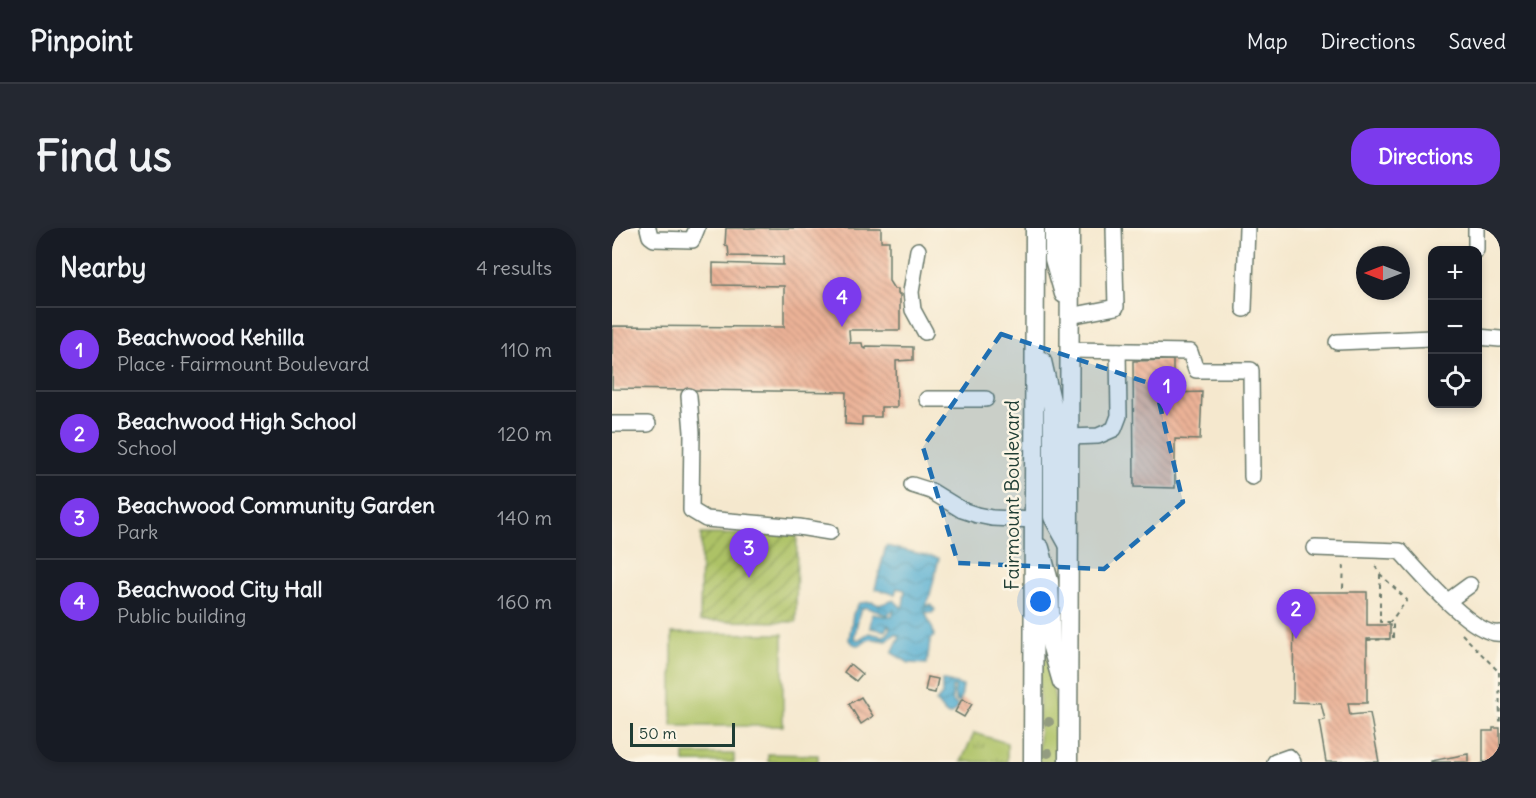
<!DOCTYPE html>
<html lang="en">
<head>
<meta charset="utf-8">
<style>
	body { margin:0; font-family:Delius,sans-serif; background:#242831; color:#f1f3f6 }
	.controls { position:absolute; right:18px; top:18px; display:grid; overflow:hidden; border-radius:12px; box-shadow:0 3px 9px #0003 }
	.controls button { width:54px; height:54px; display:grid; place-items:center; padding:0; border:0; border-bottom:2px solid #363941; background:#171b24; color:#f1f3f6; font:30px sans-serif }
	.compass { position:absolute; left:744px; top:18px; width:54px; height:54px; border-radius:50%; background:#171b24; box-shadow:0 3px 9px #0003; rotate:270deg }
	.scale { position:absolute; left:18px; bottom:15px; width:105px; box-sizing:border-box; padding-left:6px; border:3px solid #1f3d34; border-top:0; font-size:16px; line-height:21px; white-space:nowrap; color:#1f3d34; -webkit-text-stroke:4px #fcf5e5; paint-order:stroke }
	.you { position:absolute; left:429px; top:374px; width:21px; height:21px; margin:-15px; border:4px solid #fff; border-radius:50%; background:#1a73e8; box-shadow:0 0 0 9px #1a73e833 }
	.badge { display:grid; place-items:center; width:39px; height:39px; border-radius:50%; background:#7c3aed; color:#fff; font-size:20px; font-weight:700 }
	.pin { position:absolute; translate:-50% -50px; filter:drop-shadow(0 2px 3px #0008) }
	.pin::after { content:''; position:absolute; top:32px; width:21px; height:18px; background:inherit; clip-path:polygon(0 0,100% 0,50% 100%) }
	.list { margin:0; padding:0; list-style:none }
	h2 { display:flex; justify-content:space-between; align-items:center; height:78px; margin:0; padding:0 24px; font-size:26px }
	h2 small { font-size:20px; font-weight:400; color:#9ea1a6 }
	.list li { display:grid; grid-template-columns:39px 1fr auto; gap:18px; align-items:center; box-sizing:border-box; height:84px; padding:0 24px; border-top:2px solid #363941 }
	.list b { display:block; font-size:22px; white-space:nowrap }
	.list p { margin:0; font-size:20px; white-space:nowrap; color:#9ea1a6 }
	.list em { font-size:20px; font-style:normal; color:#9ea1a6 }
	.icon { flex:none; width:33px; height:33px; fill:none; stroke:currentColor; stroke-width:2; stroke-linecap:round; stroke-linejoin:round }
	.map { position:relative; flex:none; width:888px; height:534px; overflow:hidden; border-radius:24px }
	header { display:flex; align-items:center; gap:36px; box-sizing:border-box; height:84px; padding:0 30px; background:#171b24; border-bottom:2px solid #363941 }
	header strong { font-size:28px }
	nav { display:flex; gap:33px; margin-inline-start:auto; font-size:21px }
	.intro { display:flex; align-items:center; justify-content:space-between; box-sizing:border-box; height:144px; padding:0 36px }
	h1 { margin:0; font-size:42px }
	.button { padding:15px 27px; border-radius:24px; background:#7c3aed; color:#fff; font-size:21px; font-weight:700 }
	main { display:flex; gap:36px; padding:0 36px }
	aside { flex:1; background:#171b24; border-radius:24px; box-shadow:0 3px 9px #0003 }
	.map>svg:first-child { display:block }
	.grass { fill:#adc266; stroke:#66804d; stroke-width:1.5 }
	.park { fill:url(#park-tufts); stroke:#66804d; stroke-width:1.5 }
	.garden { fill:url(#garden-furrows); stroke:#66804d; stroke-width:1.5 }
	.water { fill:url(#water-waves); stroke:#3a7682; stroke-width:1.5; fill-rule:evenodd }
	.building { fill:url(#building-back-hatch) }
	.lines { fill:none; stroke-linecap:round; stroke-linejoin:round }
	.minor-casing { stroke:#6a796a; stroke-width:18 }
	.major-casing { stroke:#6a796a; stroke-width:21 }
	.path { stroke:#6a796a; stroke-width:2; stroke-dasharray:4.5 4.5; stroke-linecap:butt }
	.minor { stroke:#fff; stroke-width:15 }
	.major { stroke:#fff; stroke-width:18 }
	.tree { fill:#939c80 }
	.marked { fill:#1f6fb2; fill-opacity:0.2; stroke:#1f6fb2; stroke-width:4.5; stroke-dasharray:12 8; stroke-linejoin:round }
	.labels { text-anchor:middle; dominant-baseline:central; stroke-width:5; stroke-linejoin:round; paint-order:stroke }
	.street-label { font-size:20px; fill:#1f3d34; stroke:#fcf5e5 }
</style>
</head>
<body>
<header>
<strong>Pinpoint</strong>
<nav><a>Map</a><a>Directions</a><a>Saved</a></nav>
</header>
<div class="intro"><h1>Find us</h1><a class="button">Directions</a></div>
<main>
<aside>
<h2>Nearby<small>4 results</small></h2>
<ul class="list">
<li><span class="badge">1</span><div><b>Beachwood Kehilla</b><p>Place · Fairmount Boulevard</p></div><em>110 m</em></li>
<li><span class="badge">2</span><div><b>Beachwood High School</b><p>School</p></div><em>120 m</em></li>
<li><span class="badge">3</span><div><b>Beachwood Community Garden</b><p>Park</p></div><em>140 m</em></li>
<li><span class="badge">4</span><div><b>Beachwood City Hall</b><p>Public building</p></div><em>160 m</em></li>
</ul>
</aside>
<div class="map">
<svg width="888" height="534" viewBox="0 0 888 534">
	<defs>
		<pattern id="park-tufts" width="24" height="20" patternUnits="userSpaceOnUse" patternTransform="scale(1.5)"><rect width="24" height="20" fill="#adc266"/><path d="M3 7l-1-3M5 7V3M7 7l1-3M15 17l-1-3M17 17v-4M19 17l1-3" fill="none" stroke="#8c9f55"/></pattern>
		<pattern id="garden-furrows" width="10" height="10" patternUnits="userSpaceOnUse" patternTransform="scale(1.5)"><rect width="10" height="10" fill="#adc266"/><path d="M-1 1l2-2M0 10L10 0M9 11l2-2" fill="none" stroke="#8c9f55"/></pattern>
		<pattern id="water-waves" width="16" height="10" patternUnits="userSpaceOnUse" patternTransform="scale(1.5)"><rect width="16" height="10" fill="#54aed1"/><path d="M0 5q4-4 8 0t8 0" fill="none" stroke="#458faa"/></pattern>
		<pattern id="building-back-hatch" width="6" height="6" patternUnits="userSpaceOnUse" patternTransform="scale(1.5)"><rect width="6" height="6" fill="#ecb297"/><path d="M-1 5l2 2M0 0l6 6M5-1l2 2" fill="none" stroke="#bf927c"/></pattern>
	</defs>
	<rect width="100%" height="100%" fill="#fcf5e5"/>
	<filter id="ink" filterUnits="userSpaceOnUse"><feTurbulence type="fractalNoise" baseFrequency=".0167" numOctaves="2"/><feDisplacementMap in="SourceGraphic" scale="12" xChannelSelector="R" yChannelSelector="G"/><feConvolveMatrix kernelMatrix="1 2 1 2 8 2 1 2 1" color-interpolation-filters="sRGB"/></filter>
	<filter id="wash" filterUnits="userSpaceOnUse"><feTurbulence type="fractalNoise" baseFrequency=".008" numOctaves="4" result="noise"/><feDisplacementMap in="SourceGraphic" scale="24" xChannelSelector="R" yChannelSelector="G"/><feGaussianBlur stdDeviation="1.35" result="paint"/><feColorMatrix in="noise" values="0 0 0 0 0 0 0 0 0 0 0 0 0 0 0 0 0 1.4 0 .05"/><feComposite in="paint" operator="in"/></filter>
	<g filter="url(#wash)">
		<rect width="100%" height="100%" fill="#f5e8ce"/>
		<g class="grass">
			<path d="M428 357 434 425 449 502V534H427Z"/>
			<path d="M60 405 171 406V498H60Z"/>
			<rect x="72" y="526" width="50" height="8"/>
			<path d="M156 526 206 527V534H156Z"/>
		</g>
		<path class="park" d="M362 505 395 515V534H349Z"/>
		<path class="garden" d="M89 306 185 307 184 394 88 393Z"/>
		<g class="water">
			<path d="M274 318 327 330 317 371 312 379 319 376 323 382 320 385 313 384 321 402 322 408 318 413 315 436 297 435 280 425 288 408 283 406 275 413C270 413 265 411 260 411 250 411 249 424 237 412L241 386 247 375 260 374 267 377 282 372 289 379 291 378 293 362 285 360 283 366 263 361ZM253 379 275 387 282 382 280 389 260 386 258 400 273 403 276 397 278 399 276 406 271 408 257 405 246 412 242 410 248 383Z"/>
			<path d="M330 452 351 458 348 475 344 473 342 466 343 459H340V473L346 478C336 497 332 481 324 474L330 467Z"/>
		</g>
		<g id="blocks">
			<g class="building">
				<path d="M114 0H269V13H277V53L282 61H286V66H288V102H237L238 115H250L251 120 254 121V118L301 119V132L284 133 285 179H269V189H250V197L233 196 234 164 0 161V98L172 99V58L101 57V35L171 37V29L117 28 116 18 113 17Z"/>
				<path d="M561 132V165L590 164 588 212 563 211V260L522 259 521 133Z"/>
				<path d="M682 364H755V397H778V411H755V475H736L738 487 758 485 767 534H714L707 493 713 492 709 475 681 474Z"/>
				<path d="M238 436 250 446 244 453 232 444Z"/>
				<path d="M316 449 326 451 323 465 313 463Z"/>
				<path d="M249 469 261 488 249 496 237 476Z"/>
				<path d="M350 471 360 476 352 489 343 484Z"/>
				<path d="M881 500H888V534H871V503H881Z"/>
				<path d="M856 526V534H819V533Z"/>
			</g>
		</g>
	</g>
	<g filter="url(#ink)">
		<use href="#blocks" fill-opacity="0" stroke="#6a796a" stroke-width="1.5"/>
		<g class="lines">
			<defs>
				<g id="minor">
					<path d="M36 0 38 8 42 11 80 12 85 0"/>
					<path d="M864 0V22"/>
					<path d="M306 22 299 64 301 82 313 104"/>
					<path d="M632 81 635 0"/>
					<path d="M458 88 504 79 502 0"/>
					<path d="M866 109 888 111"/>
					<path d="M725 114 820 110"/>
					<path d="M458 122 578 124 584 142H639L640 249"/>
					<path d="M77 168 80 204 79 282 94 291 187 299 218 304"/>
					<path d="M315 171H374"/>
					<path d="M0 196H36"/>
					<path d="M457 209 486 208 502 201 507 188 506 123"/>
					<path d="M300 257 319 263 350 282 365 287 380 290 421 292"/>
					<path d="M703 320 788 323C805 342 862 409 888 405"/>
					<path d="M836 373 858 357"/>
					<path d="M663 534 677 529 681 534"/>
				</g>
				<g id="major">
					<path d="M442 0V31L452 66"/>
					<path d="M430 133 441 181V289L456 316"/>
					<path d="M428 320 437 353 439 416 450 454"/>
					<path d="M421 534 423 0"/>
					<path d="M456 534 458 0"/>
				</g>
			</defs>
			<use href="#minor" class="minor-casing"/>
			<use href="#major" class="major-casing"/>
			<g class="path">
				<path d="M763 338 768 346 795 372 778 394"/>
				<path d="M731 360 732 335"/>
				<path d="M850 406 888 445"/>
				<path d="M755 412 781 411V394H768V346"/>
				<path d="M887 444 888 494"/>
			</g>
			<use href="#minor" class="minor"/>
			<use href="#major" class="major"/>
		</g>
		<g class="tree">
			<circle cx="437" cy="494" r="5"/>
			<circle cx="436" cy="525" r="5"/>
		</g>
	</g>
	<path class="marked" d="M389 106 543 157 571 274 492 341 346 335 311 219Z"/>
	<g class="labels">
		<g class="street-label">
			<text transform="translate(399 267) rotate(-90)">Fairmount Boulevard</text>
		</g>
	</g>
</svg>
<div class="controls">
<button>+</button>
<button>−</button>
<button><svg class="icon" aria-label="locate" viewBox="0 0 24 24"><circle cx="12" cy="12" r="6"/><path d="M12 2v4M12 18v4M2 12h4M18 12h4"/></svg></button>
</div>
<svg class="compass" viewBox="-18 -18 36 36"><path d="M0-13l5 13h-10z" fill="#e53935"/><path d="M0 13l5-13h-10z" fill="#9ea1a6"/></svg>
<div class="scale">50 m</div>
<div class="you"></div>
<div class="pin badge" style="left:555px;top:188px">1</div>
<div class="pin badge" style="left:684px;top:411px">2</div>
<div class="pin badge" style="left:137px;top:350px">3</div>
<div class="pin badge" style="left:230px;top:99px">4</div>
</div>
</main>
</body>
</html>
